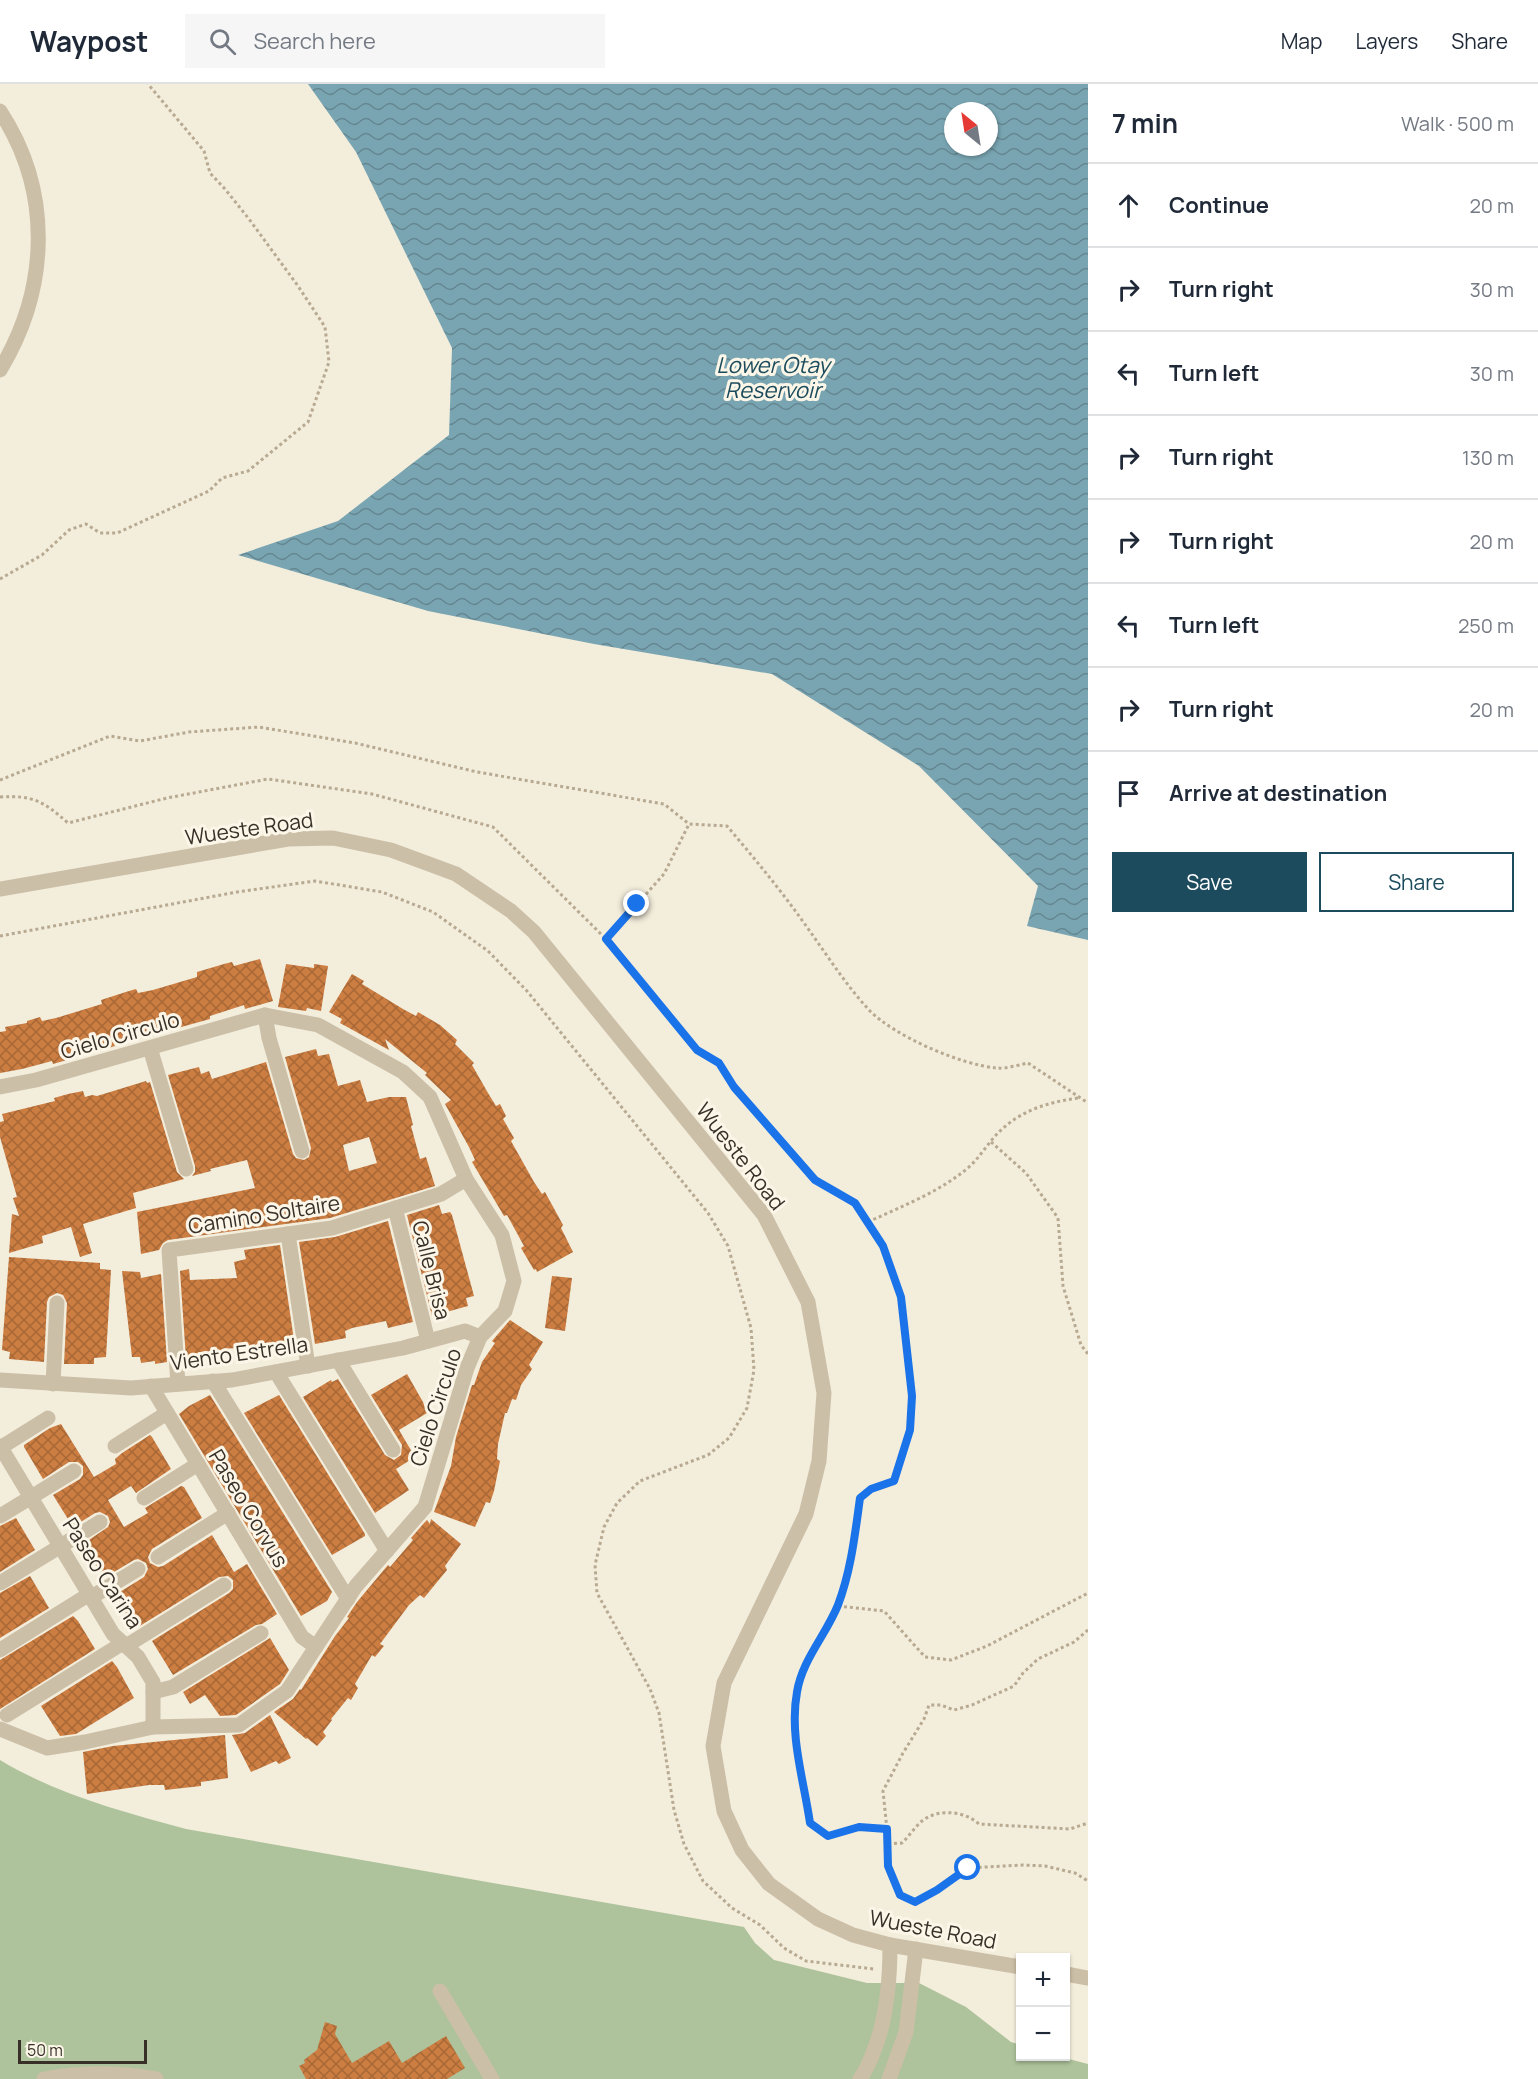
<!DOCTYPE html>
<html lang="en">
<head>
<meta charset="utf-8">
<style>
	body { margin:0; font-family:Manrope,sans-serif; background:#f6f6f7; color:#1f2937 }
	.controls { position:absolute; right:18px; bottom:18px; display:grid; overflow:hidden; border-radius:0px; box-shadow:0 2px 4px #0004 }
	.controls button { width:54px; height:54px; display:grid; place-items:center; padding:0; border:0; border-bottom:2px solid #e0e1e3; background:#fff; color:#1f2937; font:30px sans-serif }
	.compass { position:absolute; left:944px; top:18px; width:54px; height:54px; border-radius:50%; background:#fff; box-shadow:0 2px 4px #0004; rotate:330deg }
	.scale { position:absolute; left:18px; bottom:15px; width:129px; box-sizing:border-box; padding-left:6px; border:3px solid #383028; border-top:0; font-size:16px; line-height:21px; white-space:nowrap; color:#383028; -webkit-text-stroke:4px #fbf6e8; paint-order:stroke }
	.stop { position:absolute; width:18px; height:18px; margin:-14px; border:4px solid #1a73e8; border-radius:50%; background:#fff }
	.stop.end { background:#1a73e8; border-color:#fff; box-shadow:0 2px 6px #0008 }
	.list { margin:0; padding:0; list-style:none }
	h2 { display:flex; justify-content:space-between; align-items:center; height:78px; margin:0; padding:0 24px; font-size:26px }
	h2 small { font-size:20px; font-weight:400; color:#747a83 }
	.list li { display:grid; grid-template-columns:39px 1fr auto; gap:18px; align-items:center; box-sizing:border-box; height:84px; padding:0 24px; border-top:2px solid #e0e1e3 }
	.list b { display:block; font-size:22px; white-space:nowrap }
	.list em { font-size:20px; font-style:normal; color:#747a83 }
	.actions { display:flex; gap:12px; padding:18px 24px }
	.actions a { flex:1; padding:14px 0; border:2px solid #1b4b5c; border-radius:0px; text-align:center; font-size:21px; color:#1b4b5c }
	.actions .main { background:#1b4b5c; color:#fff }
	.icon { flex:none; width:33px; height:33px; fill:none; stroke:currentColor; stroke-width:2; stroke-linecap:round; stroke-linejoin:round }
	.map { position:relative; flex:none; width:1088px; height:1995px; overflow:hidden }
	header { display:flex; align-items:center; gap:36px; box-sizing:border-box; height:84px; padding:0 30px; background:#fff; border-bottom:2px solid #e0e1e3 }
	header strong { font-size:28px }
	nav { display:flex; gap:33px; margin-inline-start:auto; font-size:21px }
	.search { width:420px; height:54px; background:#f6f6f7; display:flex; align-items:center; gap:15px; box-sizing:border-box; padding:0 21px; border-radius:0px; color:#747a83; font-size:22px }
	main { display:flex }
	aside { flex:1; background:#fff }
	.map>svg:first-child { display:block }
	.green { fill:#aec39b }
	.water { fill:url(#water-waves); fill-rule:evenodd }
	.building { fill:url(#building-cross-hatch); fill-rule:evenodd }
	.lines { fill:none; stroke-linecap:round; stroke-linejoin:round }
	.path { stroke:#b8a991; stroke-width:3; stroke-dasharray:3 3; stroke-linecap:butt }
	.minor { stroke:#ccbfa7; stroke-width:15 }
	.route { stroke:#1a73e8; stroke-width:8 }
	.labels { text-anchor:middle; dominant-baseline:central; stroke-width:6; stroke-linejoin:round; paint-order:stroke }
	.street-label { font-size:21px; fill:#383028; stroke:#fbf6e8 }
	.water-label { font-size:22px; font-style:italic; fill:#1b4b5c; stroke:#fbf6e8 }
</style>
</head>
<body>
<header>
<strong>Waypost</strong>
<div class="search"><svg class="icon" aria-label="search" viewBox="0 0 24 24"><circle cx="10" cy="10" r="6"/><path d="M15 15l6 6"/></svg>Search here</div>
<nav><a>Map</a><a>Layers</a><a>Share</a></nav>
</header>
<main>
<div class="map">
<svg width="1088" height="1995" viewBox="0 0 1088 1995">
	<defs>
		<pattern id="water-waves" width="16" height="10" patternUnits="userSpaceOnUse" patternTransform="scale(1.5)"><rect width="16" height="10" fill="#79a5b2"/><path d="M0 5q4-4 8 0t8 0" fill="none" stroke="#648791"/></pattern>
		<pattern id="building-cross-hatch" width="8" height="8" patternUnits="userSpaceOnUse" patternTransform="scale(1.5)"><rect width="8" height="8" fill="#cc7d41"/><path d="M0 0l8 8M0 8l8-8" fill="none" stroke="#a76736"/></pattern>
	</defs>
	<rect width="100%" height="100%" fill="#f3eddc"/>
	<path class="green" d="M0 1676C56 1710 123 1728 186 1745L744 1843 755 1859 774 1876 867 1899H919L966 1923 1011 1958 1020 1961V1972L1061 1973 1088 1980V1995H0Z"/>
	<path class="water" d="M308 0H1088V856L1027 842 1038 802 919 682 772 590 594 560 428 527 238 471 338 437 449 351 452 264 356 68ZM953 27H989V63H953Z"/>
	<g class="building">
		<path d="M260 875 273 917 245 925 244 921 210 932V935L149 952 148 949 114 960 115 962 53 980 52 977 22 985 0 989V948L6 947 5 943 27 939V937L40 933 42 937 56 934 102 920 101 916 129 907 136 905 138 909 153 906 197 893V888L224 880 232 878 234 882Z"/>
		<path d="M286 880 314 884V880L328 882 321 927 307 924 306 927 278 923Z"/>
		<path d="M352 890 364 897 362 900 403 925 416 932 418 928 440 941 457 956 455 960 474 979 472 981 488 1009 496 1022 500 1020 506 1032 503 1035 514 1054 511 1057 534 1098 542 1110 545 1108 563 1141 561 1144 573 1168 537 1188 536 1185 534 1186 521 1164 524 1162 507 1131 504 1132 472 1078 475 1076 469 1063 445 1020 451 1016 425 991 427 989 385 955 389 966 340 939 342 935 329 928Z"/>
		<path d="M316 965 318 972 329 970 338 1002 360 996 367 1018 389 1013H406L413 1041 411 1042 420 1075 426 1073 435 1102 330 1134 168 1156 163 1159 159 1166 141 1170 137 1128 255 1104 247 1076 210 1085 211 1087 192 1092 195 1088V1082L168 991 199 983 201 990 209 987 212 995 266 978 293 1070 296 1074 304 1076 309 1073 311 1064 285 973ZM369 1053 377 1079 349 1087 343 1061Z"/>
		<path d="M146 997 147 999 150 998 177 1088 184 1095 133 1109 136 1124 83 1140 92 1169 80 1173 71 1143 42 1152 43 1159 9 1169 12 1130 19 1132 13 1114 17 1113 0 1053V1038L4 1037 2 1030 55 1017 54 1014 68 1010 83 1007 85 1013 92 1011 97 1012Z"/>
		<path d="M439 1121 442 1130 450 1128 452 1131 474 1212 466 1214 468 1222 432 1232 407 1131Z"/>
		<path d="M388 1137 413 1238 388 1244 386 1237 352 1244 345 1247 346 1254 315 1260 299 1158 335 1153Z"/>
		<path d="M280 1161 295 1263 263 1269 262 1262 223 1265 224 1272 186 1275 180 1187 189 1185 190 1196 237 1194 234 1178 246 1175 244 1166Z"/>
		<path d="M9 1173 100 1179V1185L111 1186 106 1273 94 1274V1280H64L67 1219 63 1211 57 1209 49 1213 47 1218 44 1278 9 1275 10 1268 2 1266Z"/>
		<path d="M122 1187 140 1188 141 1194 161 1190 167 1278 155 1280V1277L141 1279 140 1273H132Z"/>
		<path d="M552 1192 572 1194 565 1247 545 1244Z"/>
		<path d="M510 1236 543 1258 529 1281 532 1285 521 1301 516 1316 512 1315 507 1329H505L498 1360 497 1375 500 1377 494 1407 490 1419 486 1418 475 1443 434 1428 451 1382 456 1353 472 1301H474L482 1278 495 1259 492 1257Z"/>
		<path d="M407 1290 423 1318 427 1329 399 1346 415 1373 396 1385 409 1406 375 1429 303 1313 331 1296 332 1298 338 1295 385 1371 394 1376 401 1371 402 1361 371 1311Z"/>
		<path d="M210 1311 332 1508 327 1517 301 1532 179 1330 189 1322Z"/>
		<path d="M279 1311 365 1450V1452L332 1471 244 1329Z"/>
		<path d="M61 1340 94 1393 116 1380 115 1375 122 1369 150 1351 152 1353 171 1385 136 1409 131 1402 108 1416 124 1443 148 1429 145 1424 181 1402 184 1403 202 1434 152 1465 148 1473 150 1479 158 1483 163 1482 212 1451 234 1488 247 1480 277 1530 262 1540 256 1541 173 1591 152 1557 229 1509 233 1505V1496L228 1492 219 1493 135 1545 115 1511 144 1493 148 1485 146 1479 138 1475 134 1476 104 1494 83 1460 108 1443 110 1438 108 1432 100 1428 95 1429 73 1443 53 1411 80 1395 83 1391V1382L78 1378H69L43 1395 24 1363V1361L50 1344Z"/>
		<path d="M16 1434 35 1466 0 1488V1442Z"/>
		<path d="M431 1435 461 1460 445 1482 447 1486 424 1514 420 1511 409 1521 380 1560 384 1562 375 1573 372 1571 355 1600 358 1604 351 1616 348 1614 331 1635 332 1636 323 1648 326 1652 317 1662 307 1654 306 1655 274 1628 293 1615 300 1605 301 1606 335 1552 349 1534 347 1533 357 1518 388 1481 390 1483 413 1456 411 1454 424 1439 427 1436 430 1440Z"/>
		<path d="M30 1492 49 1524 0 1554V1509Z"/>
		<path d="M73 1532 78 1537 95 1565 0 1625V1576Z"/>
		<path d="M270 1554 289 1586 280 1600 236 1631 220 1632 205 1611 190 1620 183 1608Z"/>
		<path d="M112 1577 117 1583 134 1614 76 1650 60 1652 41 1622Z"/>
		<path d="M270 1631 291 1674 279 1680 276 1677 251 1688 232 1651 245 1649Z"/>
		<path d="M225 1651 228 1694 201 1698V1702L165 1706 164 1701H149L87 1710 83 1668 113 1662Z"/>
		<path d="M325 1938 337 1942 335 1950 352 1979 389 1957 402 1979 446 1952 465 1984 447 1995H306L299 1982 305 1979 304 1976 317 1966Z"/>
	</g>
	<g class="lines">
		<g class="path">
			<path d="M0 495 42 471 69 446 86 440 100 449H117L209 407 222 394 248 387 308 338 329 278 325 243 298 202 249 135 225 105 210 89 204 67 148 0"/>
			<path d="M0 696 110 652 140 657 189 648 259 643 355 659 477 688 664 720 689 740 727 742C754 774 780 805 804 839 825 868 845 900 869 926 894 952 961 981 997 984 1006 985 1018 981 1028 979L1088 1019"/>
			<path d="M0 713C33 711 43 717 68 739L167 714 268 695 372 710 493 743 606 855 697 966 719 979 734 1003 815 1096 855 1119 883 1162 901 1213 912 1312 910 1346 894 1397 871 1405 860 1414C855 1450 851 1487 838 1521 826 1551 802 1576 797 1608 789 1651 804 1697 810 1739L828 1752 859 1743 887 1745"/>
			<path d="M0 852 237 808 315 797 382 808 433 828 488 867 527 907 708 1129 728 1162 751 1244 754 1286 747 1324 729 1354 708 1371 640 1397 617 1419 604 1443 595 1481 597 1509 650 1605 659 1629 674 1726 684 1760 703 1797 732 1824 760 1841 784 1864 806 1877 874 1885"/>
			<path d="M606 855 664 790 689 740"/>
			<path d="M991 1058 1026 1089 1058 1134 1063 1202 1081 1261 1088 1270"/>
			<path d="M868 1138C902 1122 940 1108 969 1083 980 1073 988 1059 999 1048 1021 1026 1049 1018 1078 1014"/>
			<path d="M838 1522 884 1527 925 1573 951 1576 987 1562 1088 1509"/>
			<path d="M1088 1546 1074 1558 1038 1575 1023 1589 1014 1602 972 1621 954 1626 941 1621H929L924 1635 903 1669 883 1707 888 1755V1782L900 1811 915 1818 937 1806 968 1784 1023 1781 1045 1782 1075 1789 1088 1797"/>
			<path d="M888 1760 902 1759C909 1752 915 1743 922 1737 938 1724 965 1727 979 1740L1070 1745 1088 1739"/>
		</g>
		<g class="minor">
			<path d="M0 27C53 108 49 205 0 286"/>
			<path d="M0 805 288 755 333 754 391 766 456 790 511 827 534 848 764 1131 808 1218 824 1309 819 1377 806 1430 724 1599 713 1662 724 1727 742 1766 769 1800 818 1835 853 1851 890 1861 1020 1883"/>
			<path d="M265 931 269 954 302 1067"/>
			<path d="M150 964 186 1085"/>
			<path d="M0 1003 36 996 265 931 318 941 403 988 430 1013 466 1095 502 1151 514 1197 505 1227 480 1253 467 1284 425 1423 356 1502 287 1607 239 1641 153 1643 85 1658 47 1664 0 1645"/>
			<path d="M395 1124 428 1257"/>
			<path d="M288 1150 308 1282"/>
			<path d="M338 1276 393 1366"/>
			<path d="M276 1288 387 1467"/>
			<path d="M0 1296 131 1304 232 1296 403 1264 465 1247 480 1253"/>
			<path d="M213 1297 348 1515"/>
			<path d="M53 1300 57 1219"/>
			<path d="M178 1300 169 1166 332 1144 441 1110 466 1095"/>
			<path d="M151 1302 302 1553 316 1563"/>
			<path d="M0 1362 113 1550 138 1573 153 1598V1643"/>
			<path d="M115 1362 167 1329"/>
			<path d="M0 1364 48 1334"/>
			<path d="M144 1414 198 1380"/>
			<path d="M0 1432 74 1387"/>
			<path d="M158 1473 228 1429"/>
			<path d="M0 1499 100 1438"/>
			<path d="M90 1514 138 1485"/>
			<path d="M126 1562 224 1501"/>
			<path d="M0 1566 88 1511"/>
			<path d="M153 1608 173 1603 261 1549"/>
			<path d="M7 1631 123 1559"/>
			<path d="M1066 1890 1088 1894"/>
			<path d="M440 1907 492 1995"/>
			<path d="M44 1995C81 1988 118 1988 156 1995"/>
			<path d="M860 1995C865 1987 870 1978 873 1969 886 1938 890 1895 890 1861"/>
			<path d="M889 1995 906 1948 916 1865"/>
		</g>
	</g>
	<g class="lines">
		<path class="route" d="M637 820 606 855 697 966 719 979 734 1003 815 1096 855 1119 883 1162 901 1213 912 1312 910 1346 894 1397 871 1405 860 1414C855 1450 851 1487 838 1521 826 1551 802 1576 797 1608 789 1651 804 1697 810 1739L828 1752 859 1743 887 1745 888 1782 900 1811 915 1818 937 1806 968 1784"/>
	</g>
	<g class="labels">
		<g class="street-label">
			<text transform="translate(249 744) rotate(-8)">Wueste Road</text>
			<text transform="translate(120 951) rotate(-16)">Cielo Circulo</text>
			<text transform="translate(741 1072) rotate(52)">Wueste Road</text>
			<text transform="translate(264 1130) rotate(-9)">Camino Soltaire</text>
			<text transform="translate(432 1186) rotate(76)">Calle Brisa</text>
			<text transform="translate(239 1269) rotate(-8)">Viento Estrella</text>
			<text transform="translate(435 1323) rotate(-72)">Cielo Circulo</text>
			<text transform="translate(249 1424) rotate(59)">Paseo Corvus</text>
			<text transform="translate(103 1489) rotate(57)">Paseo Carina</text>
			<text transform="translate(933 1845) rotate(11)">Wueste Road</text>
		</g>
		<g class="water-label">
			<text x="773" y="281">Lower Otay<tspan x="773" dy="25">Reservoir</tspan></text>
		</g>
	</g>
</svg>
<div class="controls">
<button>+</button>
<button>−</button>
</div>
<svg class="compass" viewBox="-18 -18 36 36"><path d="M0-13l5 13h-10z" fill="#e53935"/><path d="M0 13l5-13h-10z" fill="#747a83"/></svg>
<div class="scale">50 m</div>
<div class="stop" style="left:968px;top:1784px"></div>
<div class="stop end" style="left:637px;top:820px"></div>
</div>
<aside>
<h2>7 min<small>Walk · 500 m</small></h2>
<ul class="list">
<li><svg class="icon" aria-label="ahead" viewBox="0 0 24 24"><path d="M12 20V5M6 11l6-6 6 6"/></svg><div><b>Continue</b></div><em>20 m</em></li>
<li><svg class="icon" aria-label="right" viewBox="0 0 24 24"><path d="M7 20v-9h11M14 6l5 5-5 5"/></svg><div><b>Turn right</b></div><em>30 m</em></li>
<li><svg class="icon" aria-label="left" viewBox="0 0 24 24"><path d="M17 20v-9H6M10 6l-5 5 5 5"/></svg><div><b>Turn left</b></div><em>30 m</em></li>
<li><svg class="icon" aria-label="right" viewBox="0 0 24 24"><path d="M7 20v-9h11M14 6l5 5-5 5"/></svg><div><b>Turn right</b></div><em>130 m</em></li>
<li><svg class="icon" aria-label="right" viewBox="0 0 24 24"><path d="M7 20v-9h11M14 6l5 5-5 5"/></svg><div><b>Turn right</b></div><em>20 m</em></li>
<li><svg class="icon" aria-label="left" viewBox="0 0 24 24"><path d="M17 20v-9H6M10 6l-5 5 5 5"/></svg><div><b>Turn left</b></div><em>250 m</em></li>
<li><svg class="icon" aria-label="right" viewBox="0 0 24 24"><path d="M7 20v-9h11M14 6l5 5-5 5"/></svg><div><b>Turn right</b></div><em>20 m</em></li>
<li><svg class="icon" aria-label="arrive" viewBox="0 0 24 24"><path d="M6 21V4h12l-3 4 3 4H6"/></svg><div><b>Arrive at destination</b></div></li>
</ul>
<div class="actions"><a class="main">Save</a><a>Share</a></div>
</aside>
</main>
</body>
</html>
